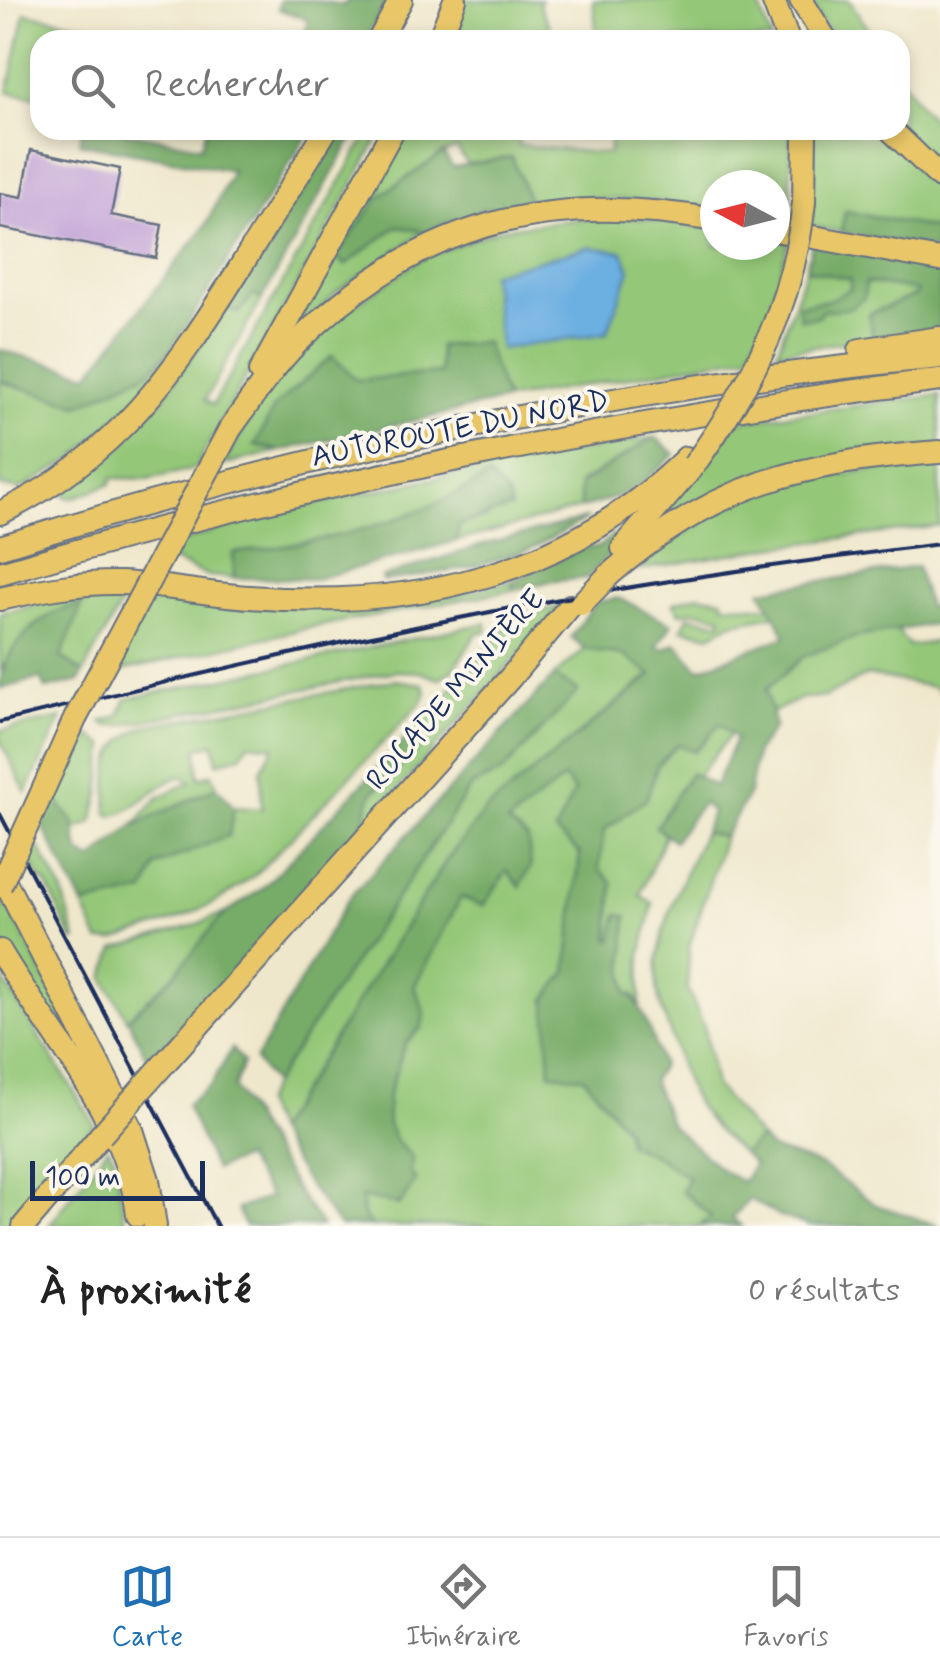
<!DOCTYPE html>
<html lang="fr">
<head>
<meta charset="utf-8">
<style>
	body { margin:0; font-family:Mynerve,sans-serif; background:#f6f6f6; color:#222 }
	.compass { position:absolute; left:700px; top:170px; width:90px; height:90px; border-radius:50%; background:#fff; box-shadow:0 5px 15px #0003; rotate:277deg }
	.scale { position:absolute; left:30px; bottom:25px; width:175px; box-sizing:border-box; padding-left:10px; border:5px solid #1b2f5e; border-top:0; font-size:28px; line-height:35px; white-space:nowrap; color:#1b2f5e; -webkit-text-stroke:8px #fbf7ec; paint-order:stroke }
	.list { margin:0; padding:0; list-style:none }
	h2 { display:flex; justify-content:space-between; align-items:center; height:130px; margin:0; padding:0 40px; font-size:42px }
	h2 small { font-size:32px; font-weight:400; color:#767676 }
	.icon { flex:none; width:55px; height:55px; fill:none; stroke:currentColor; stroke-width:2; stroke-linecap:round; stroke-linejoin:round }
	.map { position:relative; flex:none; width:940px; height:1226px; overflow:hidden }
	.search { position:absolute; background:#fff; box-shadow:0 5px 15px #0003; left:30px; right:30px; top:30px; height:110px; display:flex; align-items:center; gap:25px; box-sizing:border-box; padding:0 35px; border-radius:30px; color:#767676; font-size:38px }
	.sheet { height:310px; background:#fff }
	nav { display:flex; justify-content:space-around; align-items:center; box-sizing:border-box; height:140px; border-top:2px solid #e0e0e0; background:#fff; font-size:28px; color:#767676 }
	nav a { display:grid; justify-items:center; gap:5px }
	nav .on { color:#1f6fb2 }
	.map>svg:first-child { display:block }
	.green { fill:#94c778; stroke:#587b6b; stroke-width:2.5 }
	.forest { fill:#77ac68; stroke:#496e63; stroke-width:2.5 }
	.water { fill:#6cafe1; stroke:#446fa0; stroke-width:2.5 }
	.building { fill:#be9dd6 }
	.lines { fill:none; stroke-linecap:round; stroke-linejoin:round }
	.highway-casing { stroke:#656f84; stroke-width:26 }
	.highway { stroke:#e9c769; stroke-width:22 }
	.rail { stroke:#1b2f5e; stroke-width:4 }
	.highway-bridge-casing { stroke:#656f84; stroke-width:26; stroke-linecap:butt }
	.highway-bridge { stroke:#e9c769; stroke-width:22 }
	.labels { text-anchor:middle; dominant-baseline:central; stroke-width:8; stroke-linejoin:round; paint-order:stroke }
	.street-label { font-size:30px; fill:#1b2f5e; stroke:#fbf7ec }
</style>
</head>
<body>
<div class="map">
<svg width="940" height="1226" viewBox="0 0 940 1226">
	<rect width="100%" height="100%" fill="#fbf7ec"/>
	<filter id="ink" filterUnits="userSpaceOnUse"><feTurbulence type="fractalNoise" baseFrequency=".01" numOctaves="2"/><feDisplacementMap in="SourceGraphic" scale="20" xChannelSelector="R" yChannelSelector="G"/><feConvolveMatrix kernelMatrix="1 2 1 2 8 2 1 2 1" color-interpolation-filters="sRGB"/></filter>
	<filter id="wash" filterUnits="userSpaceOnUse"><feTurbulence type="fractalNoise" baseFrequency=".0048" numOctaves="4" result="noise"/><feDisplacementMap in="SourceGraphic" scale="40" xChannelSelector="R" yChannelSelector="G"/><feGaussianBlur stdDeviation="2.25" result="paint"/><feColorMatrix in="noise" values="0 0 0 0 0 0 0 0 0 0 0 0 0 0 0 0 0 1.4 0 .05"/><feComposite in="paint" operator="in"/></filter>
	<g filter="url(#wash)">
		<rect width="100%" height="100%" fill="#efe7cb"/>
		<g class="green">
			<path d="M461 0H541L539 5 556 40H445Z"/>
			<path d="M593 0H757L772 40H597Z"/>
			<path d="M809 0H849L876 40H834Z"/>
			<path d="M25 13 164 40H40V98L8 92Z"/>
			<path d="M900 76 921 107 940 127V168L900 130Z"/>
			<path d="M370 130H383L195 469 147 479 112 478 111 484 72 498 66 497 64 490 108 455 163 399 224 308 253 295 262 299 205 400 213 405Z"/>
			<path d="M399 130H518V145L609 154 611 130H791V196L786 223 775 221V185H715V209C652 199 592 196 529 201L512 157 467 164 457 148 444 153 379 197 336 256 345 265 397 226 424 232 337 292 288 341Z"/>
			<path d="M814 130H883L940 184V251L935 250 936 229 846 211 841 232 811 226Z"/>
			<path d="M612 215 715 228V245H775V238L789 241 768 314 749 355 506 400 484 343 439 346 441 373 357 380 255 445 279 451 223 465 267 389 318 330 421 259 502 228Z"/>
			<path d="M806 269 851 279 850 290 829 300 799 305 822 311 866 282 917 290V295L869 314 873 338 777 352Z"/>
			<path d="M173 347 146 389 74 458 20 490 0 486V381L79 405 149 372Z"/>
			<path d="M940 395V447L854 455 648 532 737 421Z"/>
			<path d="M655 437 579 484 581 508 457 541 458 525 488 517 489 476C469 487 448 501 426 510 365 534 299 546 234 553V578L209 576 171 560 180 542 278 511 464 472Z"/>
			<path d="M940 460V526L772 547 627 572 654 549 767 485Z"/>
			<path d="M512 581 514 590 308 628 109 674 152 594 451 596Z"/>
			<path d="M126 595 83 673 61 657 81 605C39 613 24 638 0 670V613L72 597Z"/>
			<path d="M698 595 722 599 725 604 771 607 775 615 733 623 710 635 682 629 688 616 721 623V616L695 611 680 613 673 603Z"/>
			<path d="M561 607 360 832 372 793 417 750 407 737 507 626 508 617Z"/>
			<path d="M486 623 488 631 477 633 453 670 439 679 420 672 396 671 123 725 108 726 101 722 119 716 126 699Z"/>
			<path d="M897 630 909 646 940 641V694L938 688 867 675 825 697 802 698 771 713 765 690 804 656 856 637Z"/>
			<path d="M585 649 623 655 652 674 485 811 446 861 275 1132 263 1103 273 1084 471 786 502 772 577 691 554 676Z"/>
			<path d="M395 680 423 684 426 692 423 701 256 874C209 912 170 922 113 941H99L83 905 144 892 156 866 228 835 234 807 262 809 261 770 274 746 249 743 241 755 217 763 214 743 197 749 199 778 212 774 217 787 133 826 159 797 191 782 180 776C156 785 129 815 111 816L107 812C109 773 104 743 146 726Z"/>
			<path d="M62 718 26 793 0 740V731Z"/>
			<path d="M720 723 732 733 697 777 691 774 656 827 665 835 640 895 653 903 641 955 640 1005 633 995 627 994 624 970 627 916 612 940 608 939 613 883 598 869 604 830 647 798 657 766 678 744 694 752Z"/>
			<path d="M90 735 105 746 100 795 92 822 76 830 74 823 50 793 67 757 83 750Z"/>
			<path d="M564 778 575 791 580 852 567 972 546 999 584 1077 626 1129 628 1143 658 1157 689 1178 682 1190 711 1217 699 1226H371L362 1213V1197L400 1205 413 1158 397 1143 388 1125 387 1098 405 1044 421 1028 425 1012 414 987 461 897 507 871 519 885 507 823Z"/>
			<path d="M704 832 724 837 690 944 687 988 704 1026 715 1086 760 1138 743 1154C697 1116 688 1095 672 1039 668 1024 660 1009 658 994 649 946 684 875 704 832Z"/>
			<path d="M32 835 62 890 76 940 73 941C62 921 57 901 45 882L40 880 25 850Z"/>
			<path d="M5 899 111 1106 0 940V912Z"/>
			<path d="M227 912 176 973 127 1019 104 978 115 949 195 925Z"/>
			<path d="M0 965 3 980 95 1124 13 1226H0Z"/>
			<path d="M108 1147 114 1157 126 1226H49Z"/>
		</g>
		<g class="forest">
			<path d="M280 0H311L345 5 347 0H387L366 40H303L308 20 278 9Z"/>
			<path d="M82 130H116L201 146 206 130H311L173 347 149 372 79 405 0 381V350L89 374 206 225 232 171 79 143Z"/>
			<path d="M336 130H357L262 299 253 295 239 313 224 308Z"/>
			<path d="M443 153 453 167 512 157 529 201 481 210 424 232 397 226 345 265 336 256 379 197Z"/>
			<path d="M845 211 937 229 935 250 841 232Z"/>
			<path d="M812 243 940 267V330L873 338 869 314 916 295 917 291 866 282 864 298 850 308 822 311 818 317 800 319 798 305 829 300 850 289V279L806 269Z"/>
			<path d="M485 342 506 400 279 451 255 445 275 406 332 356 357 380 440 373 439 346Z"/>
			<path d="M655 437 675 454C640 486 627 497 581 508L579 485Z"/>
			<path d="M489 476 508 496 511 508 459 525 457 541 315 579 234 578 233 553C326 542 408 524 489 476Z"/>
			<path d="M589 518 531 549 470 568 383 581 382 577 486 544Z"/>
			<path d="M614 534 623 539 587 578 547 582 514 590 512 581 585 547H599Z"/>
			<path d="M917 567 928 607 940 606V623L856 637 804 656 766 690 775 727 756 752 749 793 724 837 704 832 712 812 702 803 674 841 656 827 690 773 715 786 736 738 720 724 694 752 678 744 657 766 647 798 604 830 599 869 613 883 609 939 612 940 618 914 627 916 624 970 627 993C643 1001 654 1046 662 1065L652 1080 671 1125 719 1168 742 1182 754 1164 743 1154 760 1138 771 1149 820 1165 876 1205 940 1226H810L779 1216 750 1199 732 1218 742 1226H699L711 1217 681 1190 689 1178 658 1157 628 1143 626 1129 584 1077 550 1073 546 999 567 972 580 853 555 832 574 791 564 778 508 823 528 839 531 866 520 886 507 871 483 906 461 897 414 987 425 1012 421 1028 405 1044 387 1098 388 1125 397 1143 413 1158 410 1174 416 1179 400 1205 362 1197V1213L371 1226H339L304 1179 275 1132 446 861 485 811 652 675 623 655 585 649 571 637 596 602 619 598 672 624 657 646 663 649 676 643 699 669 786 636 761 590Z"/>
			<path d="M82 605 61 657 83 673 80 681 46 689 41 678 0 689C0 649 43 609 82 605Z"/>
			<path d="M554 676 578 691 502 772 471 786 273 1084 255 1060 348 899Z"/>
			<path d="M407 737 417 750 372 793 360 832 149 1063 128 1019 176 973 214 925 227 912 262 889Z"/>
			<path d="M217 787 234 807 229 835 156 866 145 892 83 905 39 819 50 793 74 823 79 852 92 860 133 826Z"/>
			<path d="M232 1049 243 1062 234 1088 299 1194 322 1226H245L237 1209 270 1197 244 1158 215 1170 186 1105 211 1085Z"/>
		</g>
		<path class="water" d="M589 247 623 252 630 270 607 333 500 349 491 273Z"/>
		<g id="blocks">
			<path class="building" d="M31 150 120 169 111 215 162 225 156 258 0 228V193L22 197Z"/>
		</g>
	</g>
	<g filter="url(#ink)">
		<use href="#blocks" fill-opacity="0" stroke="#656f84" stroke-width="2.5"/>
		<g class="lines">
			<defs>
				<g id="highway">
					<path d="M773 0 788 40"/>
					<path d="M801 0 826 40"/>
					<path d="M379 40 401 0"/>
					<path d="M439 40 455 0"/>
					<path d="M891 130 940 177"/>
					<path d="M804 202 805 130"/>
					<path d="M775 230 940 260"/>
					<path d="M860 350 940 338"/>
					<path d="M260 372 393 130"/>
					<path d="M230 429C251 400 271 370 296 344 417 222 548 190 715 220"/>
					<path d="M0 513C117 457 174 373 241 266 269 221 298 176 326 130"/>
					<path d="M0 547C306 452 621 387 940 357"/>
					<path d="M623 548 690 470"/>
					<path d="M0 573C309 482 621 420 940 380"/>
					<path d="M609 575C715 483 803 462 940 452"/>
					<path d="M0 599C40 590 80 582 121 583 164 585 207 594 250 597 414 610 566 576 686 458"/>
					<path d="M0 872 132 1130 148 1180 155 1226"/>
					<path d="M0 951C49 1035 126 1115 138 1215"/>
					<path d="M170 1057 510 678 570 606"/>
					<path d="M24 1226 101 1135"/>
				</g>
			</defs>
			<use href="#highway" class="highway-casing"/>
			<use href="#highway" class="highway"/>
			<g class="rail">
				<path d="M0 722C175 679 350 638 527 605 663 580 802 561 940 544"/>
				<path d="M0 814 217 1226"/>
			</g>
			<defs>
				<g id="highway-bridge">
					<path d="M694 465C754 381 793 306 804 202"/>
					<path d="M581 604 609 575"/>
					<path d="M0 886 75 719 230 429"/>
					<path d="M101 1135 170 1057"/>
				</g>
			</defs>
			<use href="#highway-bridge" class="highway-bridge-casing"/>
			<use href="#highway-bridge" class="highway-bridge"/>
		</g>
	</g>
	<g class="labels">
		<g class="street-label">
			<text transform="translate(460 429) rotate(-11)">AUTOROUTE DU NORD</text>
			<text transform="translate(456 690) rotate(-49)">ROCADE MINIÈRE</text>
		</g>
	</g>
</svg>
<svg class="compass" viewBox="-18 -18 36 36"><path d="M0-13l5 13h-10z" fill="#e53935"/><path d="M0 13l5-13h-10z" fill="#767676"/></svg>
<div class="scale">100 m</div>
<div class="search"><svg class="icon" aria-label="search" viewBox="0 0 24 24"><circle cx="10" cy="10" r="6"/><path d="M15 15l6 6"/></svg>Rechercher</div>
</div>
<section class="sheet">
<h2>À proximité<small>0 résultats</small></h2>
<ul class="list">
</ul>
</section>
<nav>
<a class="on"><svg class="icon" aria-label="map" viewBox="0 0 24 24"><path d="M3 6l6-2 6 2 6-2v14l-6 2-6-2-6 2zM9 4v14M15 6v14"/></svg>Carte</a>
<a><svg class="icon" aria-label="directions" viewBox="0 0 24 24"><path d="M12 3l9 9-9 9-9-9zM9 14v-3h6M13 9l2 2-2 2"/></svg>Itinéraire</a>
<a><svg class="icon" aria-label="saved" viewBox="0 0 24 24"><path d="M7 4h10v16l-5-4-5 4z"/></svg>Favoris</a>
</nav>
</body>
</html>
